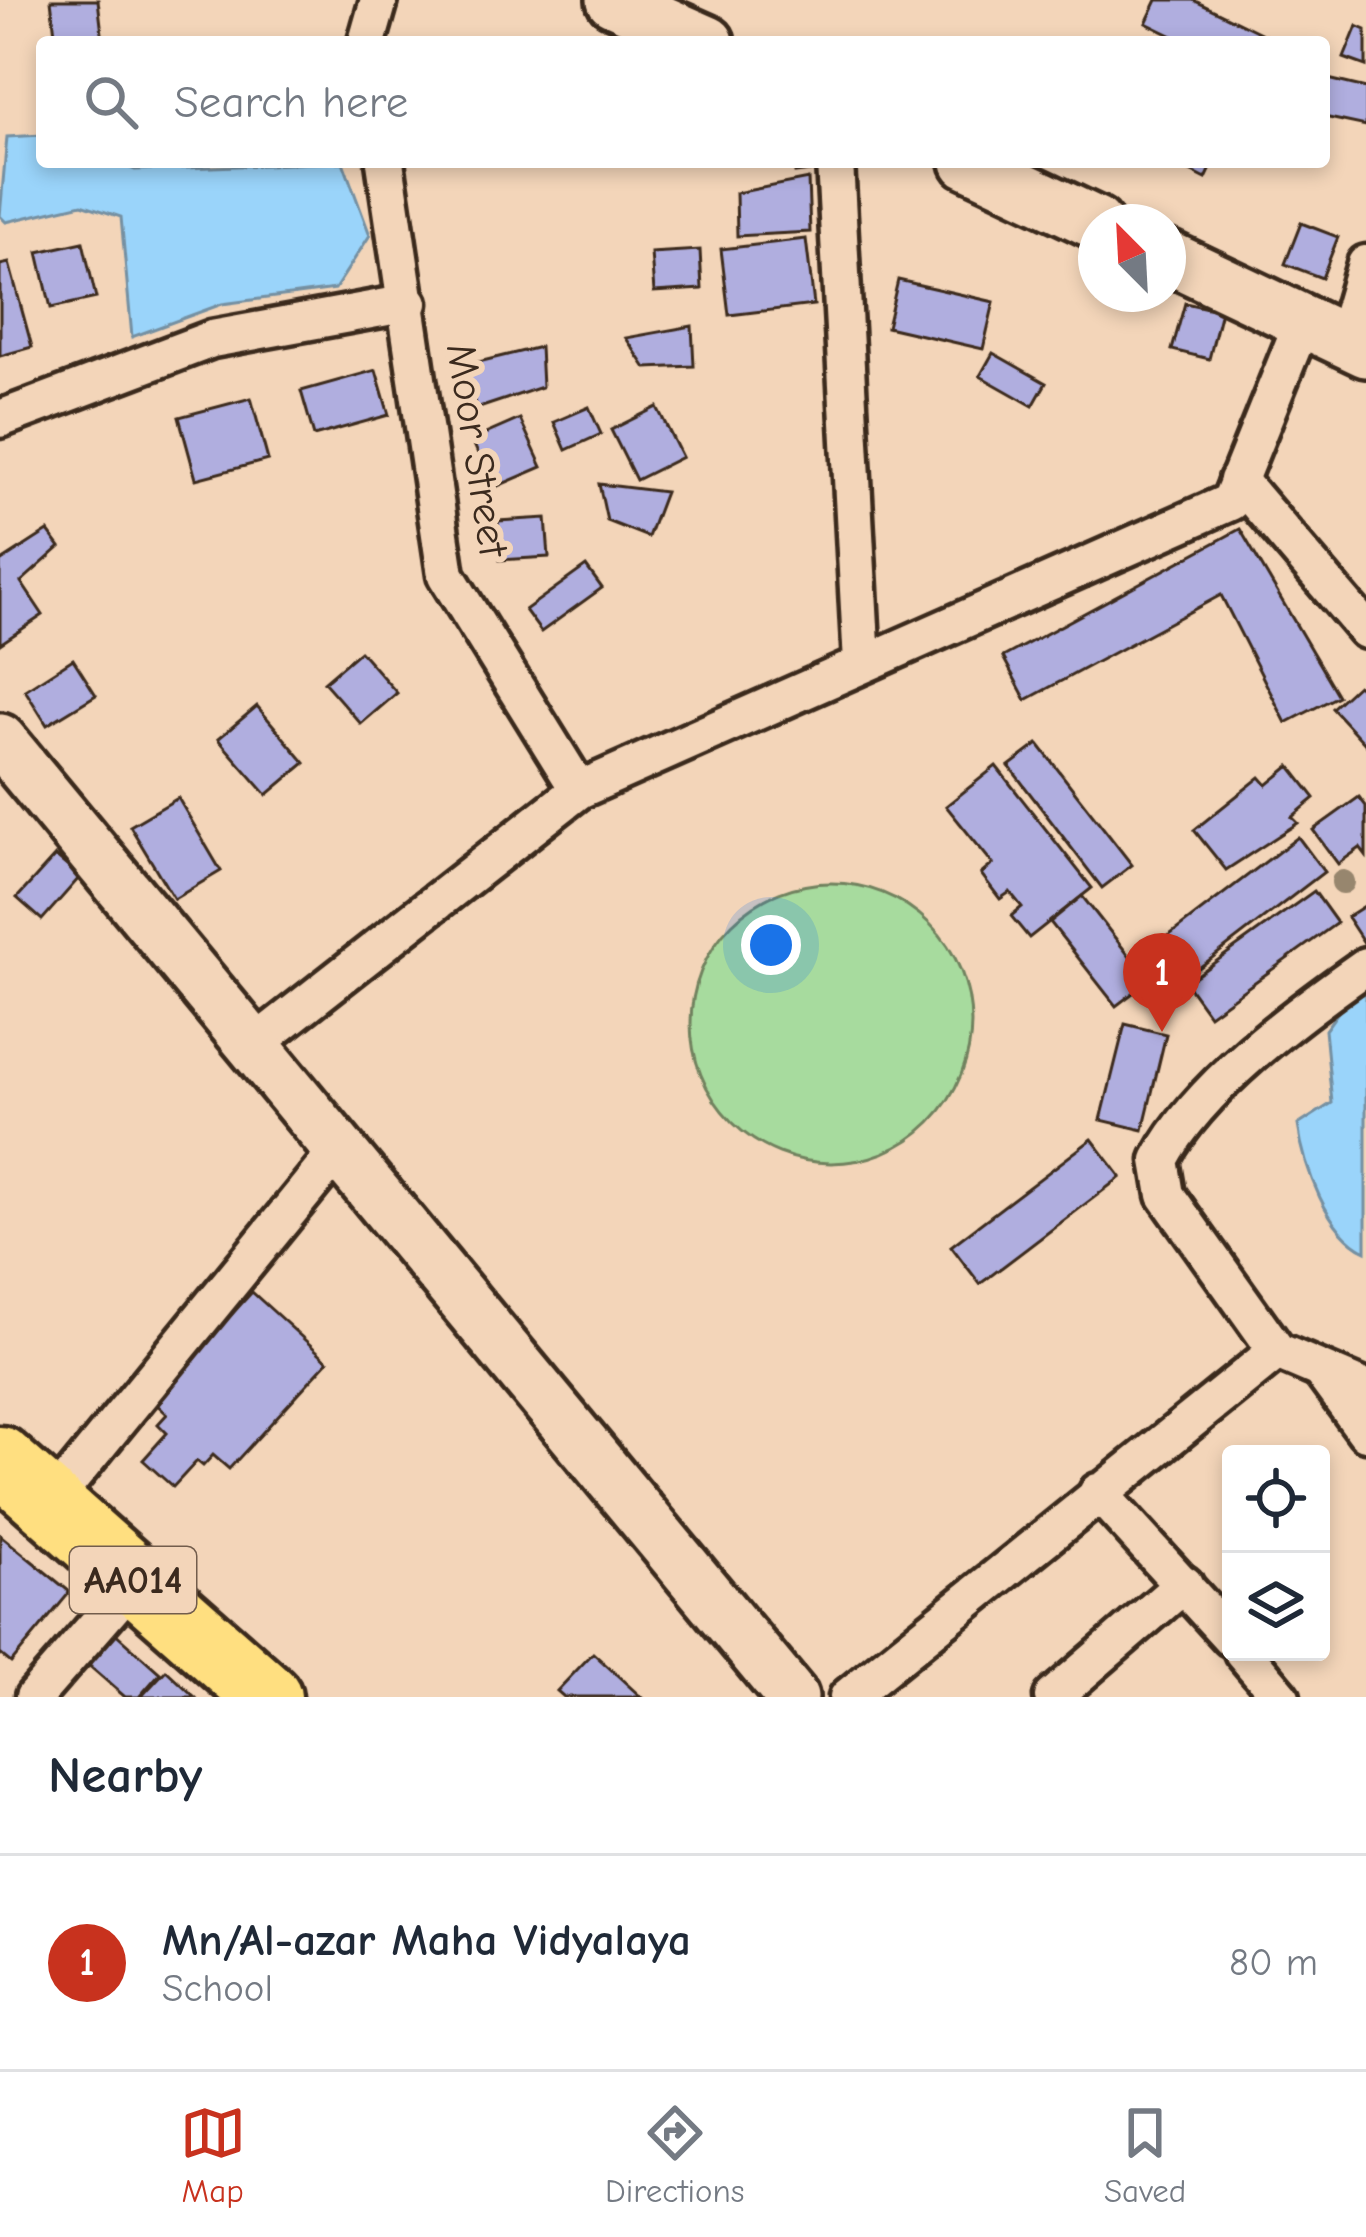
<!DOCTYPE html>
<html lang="en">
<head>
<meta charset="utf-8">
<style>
	body { margin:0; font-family:"Comic Neue",sans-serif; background:#f2f2f3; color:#1f2937 }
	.controls { position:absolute; right:36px; bottom:36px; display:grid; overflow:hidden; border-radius:12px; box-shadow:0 6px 18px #0003 }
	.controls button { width:108px; height:108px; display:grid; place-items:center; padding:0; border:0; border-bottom:3px solid #e0e1e3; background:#fff; color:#1f2937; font:60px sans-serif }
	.compass { position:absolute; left:1078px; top:204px; width:108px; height:108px; border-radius:50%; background:#fff; box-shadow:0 6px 18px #0003; rotate:336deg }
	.you { position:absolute; left:771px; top:945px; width:42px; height:42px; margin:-30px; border:9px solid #fff; border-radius:50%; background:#1a73e8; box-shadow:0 0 0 18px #1a73e833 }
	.badge { display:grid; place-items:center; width:78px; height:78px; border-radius:50%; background:#c8321e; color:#fff; font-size:39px; font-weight:700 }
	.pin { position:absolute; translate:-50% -99px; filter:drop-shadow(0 3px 6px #0008) }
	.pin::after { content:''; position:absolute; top:63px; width:42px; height:36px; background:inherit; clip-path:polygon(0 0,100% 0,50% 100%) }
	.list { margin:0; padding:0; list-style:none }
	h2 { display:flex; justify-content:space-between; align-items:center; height:156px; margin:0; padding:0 48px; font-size:51px }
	h2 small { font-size:39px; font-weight:400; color:#747a83 }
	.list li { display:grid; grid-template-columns:78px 1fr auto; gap:36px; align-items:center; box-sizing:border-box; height:216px; padding:0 48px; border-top:3px solid #e0e1e3 }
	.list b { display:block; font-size:45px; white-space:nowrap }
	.list p { margin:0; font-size:39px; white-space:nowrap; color:#747a83 }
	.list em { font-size:39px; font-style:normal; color:#747a83 }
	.icon { flex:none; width:66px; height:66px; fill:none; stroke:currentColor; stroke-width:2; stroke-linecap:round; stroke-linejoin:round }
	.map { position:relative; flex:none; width:1366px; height:1697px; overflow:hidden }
	.search { position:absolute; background:#fff; box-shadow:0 6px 18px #0003; left:36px; right:36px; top:36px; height:132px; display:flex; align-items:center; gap:30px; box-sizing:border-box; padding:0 42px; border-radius:12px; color:#747a83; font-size:45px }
	.sheet { height:372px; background:#fff }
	nav { display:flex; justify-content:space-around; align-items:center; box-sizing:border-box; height:168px; border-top:3px solid #e0e1e3; background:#fff; font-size:33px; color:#747a83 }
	nav a { display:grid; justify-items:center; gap:6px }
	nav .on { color:#c8321e }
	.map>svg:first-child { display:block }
	.green { fill:#a7db9e; stroke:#71825e; stroke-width:3 }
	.water { fill:#9ad4fa; stroke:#7490a2; stroke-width:3 }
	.building { fill:#b0aedf; stroke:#3b2a1e; stroke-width:3 }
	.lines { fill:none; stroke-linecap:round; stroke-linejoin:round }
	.street-casing { stroke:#3b2a1e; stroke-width:45 }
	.secondary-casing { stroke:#3b2a1e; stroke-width:60 }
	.highway-casing { stroke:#3b2a1e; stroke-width:75 }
	.street { stroke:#f3d5b9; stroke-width:36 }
	.secondary { stroke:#f3d5b9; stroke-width:51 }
	.highway { stroke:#ffdf80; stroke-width:66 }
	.tree { fill:#97866e }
	.labels { text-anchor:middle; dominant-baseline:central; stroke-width:12; stroke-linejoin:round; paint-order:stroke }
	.shield { fill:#f3d5b9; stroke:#725d4c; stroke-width:3 }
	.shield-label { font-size:39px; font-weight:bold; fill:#3b2a1e }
	.street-label { font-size:42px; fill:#3b2a1e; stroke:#f3d5b9 }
</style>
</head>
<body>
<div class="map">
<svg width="1366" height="1697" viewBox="0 0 1366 1697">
	<rect width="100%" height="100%" fill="#f3d5b9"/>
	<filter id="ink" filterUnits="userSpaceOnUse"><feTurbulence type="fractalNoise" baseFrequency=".00833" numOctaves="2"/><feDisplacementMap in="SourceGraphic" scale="24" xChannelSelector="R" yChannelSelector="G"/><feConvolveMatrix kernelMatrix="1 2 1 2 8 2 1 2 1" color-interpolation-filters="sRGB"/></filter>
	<g filter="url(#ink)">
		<circle class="green" cx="831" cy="1023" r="140"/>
		<g class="water">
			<path d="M42 135V162H116L135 170 343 162 370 235 335 289 222 304 132 337 121 217 82 204 6 222 0 216 7 137Z"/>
			<path d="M1366 990V1251C1327 1233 1304 1167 1298 1125L1332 1103 1325 1030 1346 1001Z"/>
		</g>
		<g class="building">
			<path d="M51 0H98L103 42H56Z"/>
			<path d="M1157 0H1193L1279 42H1185L1146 23Z"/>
			<path d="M1357 26 1366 30V66L1344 58Z"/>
			<path d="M1324 78 1366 88V126L1324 117Z"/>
			<path d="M793 162H817L818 170 795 173Z"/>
			<path d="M1172 162H1214L1206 179Z"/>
			<path d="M808 179 810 232 737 236 736 193Z"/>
			<path d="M1301 223 1338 237 1322 278 1285 264Z"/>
			<path d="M806 239 814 305 729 315 721 249Z"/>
			<path d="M83 242 96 298 51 308 38 252Z"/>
			<path d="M700 250 702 289 654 292 651 253Z"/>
			<path d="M9 263 32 347 0 356V265Z"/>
			<path d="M898 280 994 302 983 349 887 327Z"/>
			<path d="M1185 303 1221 311 1209 359 1172 350Z"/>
			<path d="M692 326 694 366 646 368 626 338Z"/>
			<path d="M540 347 542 387 476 409 466 365Z"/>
			<path d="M993 353 1046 383 1033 406 980 376Z"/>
			<path d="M376 370 389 415 314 436 301 391Z"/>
			<path d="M251 398 268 460 196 479 179 417Z"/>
			<path d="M589 407 601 434 566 450 554 422Z"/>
			<path d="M657 407 682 457 636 480 611 430Z"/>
			<path d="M520 419 542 467 493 488 472 440Z"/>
			<path d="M599 484 665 492 648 537 607 521Z"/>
			<path d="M546 518 549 557 500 560 498 521Z"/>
			<path d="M1240 529 1338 696 1286 723 1221 595 1026 700 1003 657Z"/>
			<path d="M48 531 60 547 21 582 43 615 0 644V562Z"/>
			<path d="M586 566 602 588 541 632 525 610Z"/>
			<path d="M360 651 397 693 361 724 324 682Z"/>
			<path d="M73 659 96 695 47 725 25 690Z"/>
			<path d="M1357 685 1366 694V745L1332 708Z"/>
			<path d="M257 706 305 763 267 795 218 739Z"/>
			<path d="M1038 744 1132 865 1102 888 1009 766Z"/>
			<path d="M996 766 1092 888 1029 938 1011 916 1022 907 1010 892 1000 899 981 874 993 864 946 806Z"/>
			<path d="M1290 766 1315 798 1292 817 1298 823 1226 870 1194 830 1260 777 1267 785Z"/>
			<path d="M1359 797 1366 806V856L1360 848 1338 864 1313 830Z"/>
			<path d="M178 798 221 871 174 899 130 826Z"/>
			<path d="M1298 837 1324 872 1169 991 1142 956Z"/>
			<path d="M55 856 80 877 42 920 17 898Z"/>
			<path d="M1314 891 1337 923 1209 1015 1186 983Z"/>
			<path d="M1082 896 1149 981 1116 1006 1050 922Z"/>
			<path d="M1366 905V946L1347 917Z"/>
			<path d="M1125 1024 1166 1034 1143 1130 1101 1120Z"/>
			<path d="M1092 1139 1121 1177 980 1284 951 1246Z"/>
			<path d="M252 1292 328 1361 229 1469 213 1455 203 1466 197 1461 173 1487 143 1460 167 1433 158 1424 167 1414 153 1401Z"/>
			<path d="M0 1535 70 1592 11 1663 0 1654Z"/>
			<path d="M113 1631 160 1673 139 1697H125L85 1662Z"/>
			<path d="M593 1653 641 1697H564L557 1691Z"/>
			<path d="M166 1670 195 1697H141Z"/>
		</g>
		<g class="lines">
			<defs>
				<g id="street">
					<path d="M367 42 379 0"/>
					<path d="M385 162 446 575 579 790"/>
					<path d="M835 162 862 664"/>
					<path d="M1344 340 1366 264"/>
					<path d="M0 419 212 339 409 303"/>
					<path d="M1238 480 1366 630"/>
					<path d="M1366 966C1299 1013 1198 1087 1160 1160L1166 1195 1277 1351 1366 1389"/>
					<path d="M256 1043 579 790 1230 502 1303 321"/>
					<path d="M1322 1372 1366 1432"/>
					<path d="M1098 1492 1231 1638"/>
					<path d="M50 1504 338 1151"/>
					<path d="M1243 1652 1281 1697"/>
					<path d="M34 1697 135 1581"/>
					<path d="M848 1697 1277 1351"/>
					<path d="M1053 1697 1184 1584"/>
				</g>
				<g id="secondary">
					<path d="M613 0 708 42"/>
					<path d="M967 162 1096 223"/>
					<path d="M1168 257 1366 351"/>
					<path d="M0 740 792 1697"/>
				</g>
				<path id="highway" d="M0 1460 268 1697"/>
			</defs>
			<use href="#street" class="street-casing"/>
			<use href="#secondary" class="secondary-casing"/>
			<use href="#highway" class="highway-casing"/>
			<use href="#street" class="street"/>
			<use href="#secondary" class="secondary"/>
			<use href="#highway" class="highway"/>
		</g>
		<circle class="tree" cx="1343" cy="882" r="12"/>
	</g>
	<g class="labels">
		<rect class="shield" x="70" y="1547" width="126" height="66" rx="9"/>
		<g class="shield-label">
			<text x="133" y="1580">AA014</text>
		</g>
		<g class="street-label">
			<text transform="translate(477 450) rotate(81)">Moor Street</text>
		</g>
	</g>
</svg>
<div class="controls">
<button><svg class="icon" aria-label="locate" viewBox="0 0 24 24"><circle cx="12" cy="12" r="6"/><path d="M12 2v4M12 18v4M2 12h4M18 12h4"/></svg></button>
<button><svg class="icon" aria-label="layers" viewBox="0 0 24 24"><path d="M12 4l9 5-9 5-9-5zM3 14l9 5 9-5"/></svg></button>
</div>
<svg class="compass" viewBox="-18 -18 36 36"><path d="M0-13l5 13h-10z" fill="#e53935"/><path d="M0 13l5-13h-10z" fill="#747a83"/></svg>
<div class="you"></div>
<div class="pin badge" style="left:1162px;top:1032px">1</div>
<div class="search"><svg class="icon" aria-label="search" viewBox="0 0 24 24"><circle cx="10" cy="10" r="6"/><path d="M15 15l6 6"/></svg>Search here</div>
</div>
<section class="sheet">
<h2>Nearby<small></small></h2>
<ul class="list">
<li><span class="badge">1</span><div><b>Mn/Al-azar Maha Vidyalaya</b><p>School</p></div><em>80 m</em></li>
</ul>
</section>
<nav>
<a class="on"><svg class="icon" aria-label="map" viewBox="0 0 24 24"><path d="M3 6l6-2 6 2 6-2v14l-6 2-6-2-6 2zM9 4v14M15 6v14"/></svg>Map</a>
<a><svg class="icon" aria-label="directions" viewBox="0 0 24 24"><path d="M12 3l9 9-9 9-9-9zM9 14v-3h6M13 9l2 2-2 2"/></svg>Directions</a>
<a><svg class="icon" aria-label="saved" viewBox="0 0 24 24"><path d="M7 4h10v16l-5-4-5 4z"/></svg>Saved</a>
</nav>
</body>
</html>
